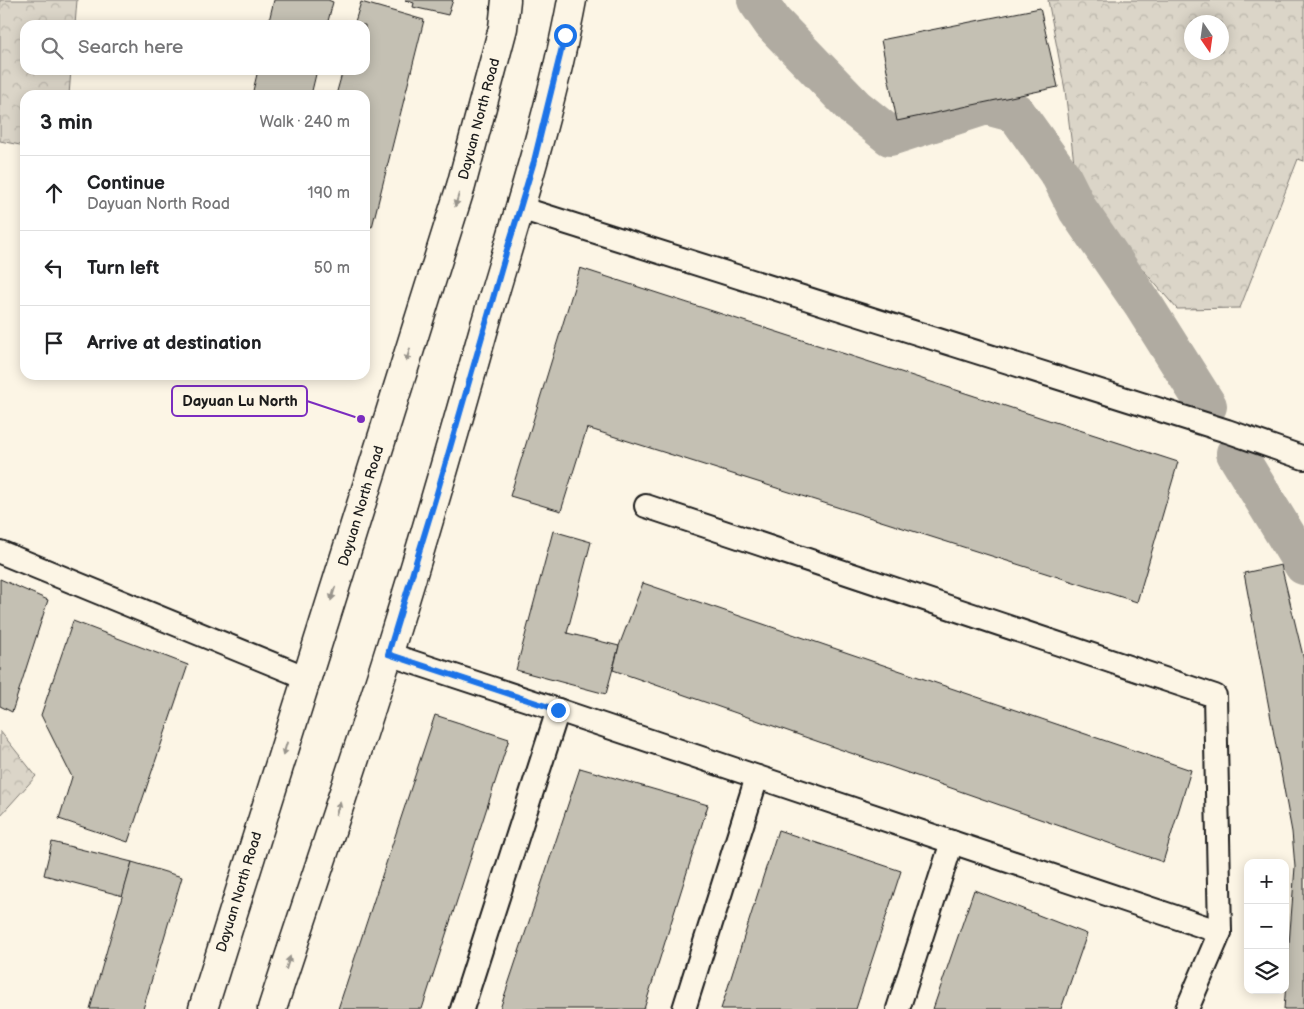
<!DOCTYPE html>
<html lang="en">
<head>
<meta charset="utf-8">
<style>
	body { margin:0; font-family:"Balsamiq Sans",sans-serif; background:#f6f6f6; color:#202124 }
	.controls { position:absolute; right:15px; bottom:15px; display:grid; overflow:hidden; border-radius:10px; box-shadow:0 2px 12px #0003 }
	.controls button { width:45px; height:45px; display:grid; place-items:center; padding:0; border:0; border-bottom:1px solid #e0e0e0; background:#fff; color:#202124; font:25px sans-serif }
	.compass { position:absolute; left:1184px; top:15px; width:45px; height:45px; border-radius:50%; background:#fff; box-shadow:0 2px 12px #0003; rotate:167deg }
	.stop { position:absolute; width:15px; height:15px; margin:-11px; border:4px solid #1a73e8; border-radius:50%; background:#fff }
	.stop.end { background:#1a73e8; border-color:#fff; box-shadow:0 1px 5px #0008 }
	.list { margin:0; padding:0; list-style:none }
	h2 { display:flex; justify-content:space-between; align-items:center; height:65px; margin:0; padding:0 20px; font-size:21px }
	h2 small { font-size:16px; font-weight:400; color:#757577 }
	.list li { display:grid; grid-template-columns:32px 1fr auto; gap:15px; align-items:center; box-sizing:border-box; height:75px; padding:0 20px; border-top:1px solid #e0e0e0 }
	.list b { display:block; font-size:19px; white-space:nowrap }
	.list p { margin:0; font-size:16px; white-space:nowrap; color:#757577 }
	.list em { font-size:16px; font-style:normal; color:#757577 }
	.icon { flex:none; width:28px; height:28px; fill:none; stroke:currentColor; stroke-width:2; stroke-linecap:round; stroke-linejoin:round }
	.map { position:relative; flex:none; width:1304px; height:1009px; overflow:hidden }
	.search { position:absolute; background:#fff; box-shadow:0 2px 12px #0003; left:20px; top:20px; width:350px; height:55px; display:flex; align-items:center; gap:12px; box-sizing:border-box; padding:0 18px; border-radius:15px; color:#757577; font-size:19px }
	.panel { position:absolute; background:#fff; box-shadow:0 2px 12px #0003; left:20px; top:90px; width:350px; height:290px; border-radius:15px }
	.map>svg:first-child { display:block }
	.forest { fill:url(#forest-crowns); stroke:#7c7872; fill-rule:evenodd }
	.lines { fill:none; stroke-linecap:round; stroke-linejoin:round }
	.river { stroke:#b0aba1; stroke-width:40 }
	.building { fill:#c4c0b3; stroke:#1c1c1c }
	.minor-casing { stroke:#1c1c1c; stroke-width:26 }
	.major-casing { stroke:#1c1c1c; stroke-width:31 }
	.minor { stroke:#fcf5e5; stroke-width:22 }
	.major { stroke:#fcf5e5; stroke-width:28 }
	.oneway { fill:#97938b }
	.route { stroke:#1a73e8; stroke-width:6 }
	.labels { text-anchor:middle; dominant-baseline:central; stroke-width:4; stroke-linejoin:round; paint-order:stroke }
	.street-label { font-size:14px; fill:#1c1c1c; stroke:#fcf5e5 }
	.leader { fill:none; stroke:#7b2cbf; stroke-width:2 }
	.callout-dot { fill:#7b2cbf; stroke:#fcf5e5; stroke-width:2 }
	.callout { fill:#fcf5e5; stroke:#7b2cbf; stroke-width:2 }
	.callout-label { font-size:15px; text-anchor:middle; font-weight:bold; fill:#1c1c1c }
</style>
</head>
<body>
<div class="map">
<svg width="1304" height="1009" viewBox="0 0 1304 1009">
	<defs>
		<pattern id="forest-crowns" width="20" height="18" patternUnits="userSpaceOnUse" patternTransform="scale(1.25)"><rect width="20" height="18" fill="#dbd5c8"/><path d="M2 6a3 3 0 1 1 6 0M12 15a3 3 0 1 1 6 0" fill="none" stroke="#bbb6ab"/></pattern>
	</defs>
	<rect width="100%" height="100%" fill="#fcf5e5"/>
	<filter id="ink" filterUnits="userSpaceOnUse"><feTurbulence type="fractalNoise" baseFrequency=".02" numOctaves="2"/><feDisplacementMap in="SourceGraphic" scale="10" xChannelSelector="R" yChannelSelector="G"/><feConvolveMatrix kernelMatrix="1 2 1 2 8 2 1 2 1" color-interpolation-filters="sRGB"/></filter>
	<g filter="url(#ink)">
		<g class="forest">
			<path d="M0 0H77L75 25H25V70H71L69 95H25V146L0 141Z"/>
			<path d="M1048 0H1304V161L1298 159 1240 308 1177 309 1078 195 1065 90ZM1222 22V52H1192V22Z"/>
			<path d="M0 731 36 776 0 816Z"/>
		</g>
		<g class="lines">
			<g class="river">
				<path d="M757 0 773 23 854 107 890 136 986 105 1016 113 1061 176 1078 210 1144 306 1207 406"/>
				<path d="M1236 453 1304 565"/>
			</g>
		</g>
		<g class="building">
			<path d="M274 0H328L333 2 327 25H268Z"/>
			<path d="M405 0H453L448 15 413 7 414 3Z"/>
			<path d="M361 2 424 20 372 227 365 225V95H336L343 70H365V25H354Z"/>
			<path d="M1040 8 1058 87 897 121 881 40Z"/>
			<path d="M258 70H317L311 95H252Z"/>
			<path d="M580 268 1178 462 1137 602 587 428 561 511 510 496Z"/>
			<path d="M553 531 591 542 567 633 619 646 606 694 516 670Z"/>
			<path d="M1281 565 1304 660V1009H1284L1295 867 1292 832 1244 573Z"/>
			<path d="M0 579 48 600 12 712 0 706Z"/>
			<path d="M643 583 1191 770 1163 862 613 670 619 646Z"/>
			<path d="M73 621 188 665 128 842 59 819 72 777 41 715Z"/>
			<path d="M435 715 509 739 422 1009H338Z"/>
			<path d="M580 768 708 805 644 1009H500Z"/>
			<path d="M778 830 901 871 856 1009H721Z"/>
			<path d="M52 842 132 862 123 896 44 875Z"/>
			<path d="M132 862 182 877 143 1009H90Z"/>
			<path d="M974 890 1087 934 1061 1009H933Z"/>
		</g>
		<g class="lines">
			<defs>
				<g id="minor">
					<path d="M520 208 1227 431 1304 458"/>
					<path d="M646 506 1215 696 1220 932 1187 1009"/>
					<path d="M0 552 307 678"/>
					<path d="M388 654 558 710 1220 932"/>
					<path d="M462 1009 558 710"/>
					<path d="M684 1009 757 777"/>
					<path d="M898 1009 952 842"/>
				</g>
				<g id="major">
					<path d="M203 1009 461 186 503 28 506 0"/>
					<path d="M272 1009C311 890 352 771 389 652 422 546 453 439 483 332 515 222 551 113 572 0"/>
				</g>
			</defs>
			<use href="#minor" class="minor-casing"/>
			<use href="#major" class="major-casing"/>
			<use href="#minor" class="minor"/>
			<use href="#major" class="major"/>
		</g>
		<defs><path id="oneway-solid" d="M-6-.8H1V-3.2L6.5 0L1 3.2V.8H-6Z" transform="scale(1.25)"/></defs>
		<g class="oneway">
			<use href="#oneway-solid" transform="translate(457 200) rotate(107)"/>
			<use href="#oneway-solid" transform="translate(408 355) rotate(107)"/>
			<use href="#oneway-solid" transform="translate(333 594) rotate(107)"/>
			<use href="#oneway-solid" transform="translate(285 749) rotate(107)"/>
			<use href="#oneway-solid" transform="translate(338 808) rotate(-72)"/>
			<use href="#oneway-solid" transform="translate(288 963) rotate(-72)"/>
		</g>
	</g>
	<g class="lines" filter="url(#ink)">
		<path class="route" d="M558 710 388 654 437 493 506 253 520 208 534 161 565 35"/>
	</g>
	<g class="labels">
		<g class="street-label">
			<text transform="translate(479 119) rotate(-75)">Dayuan North Road</text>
			<text transform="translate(361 506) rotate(-73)">Dayuan North Road</text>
			<text transform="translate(239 892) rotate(-73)">Dayuan North Road</text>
		</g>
	</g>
	<path class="leader" d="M361 419L307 401"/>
	<circle class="callout-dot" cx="361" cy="419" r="5"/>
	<rect class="callout" x="172" y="386" width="135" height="30" rx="5"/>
	<g class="callout-label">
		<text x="240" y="406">Dayuan Lu North</text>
	</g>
</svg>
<div class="controls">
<button>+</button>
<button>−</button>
<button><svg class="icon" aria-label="layers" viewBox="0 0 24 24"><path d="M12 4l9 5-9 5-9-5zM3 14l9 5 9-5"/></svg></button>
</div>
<svg class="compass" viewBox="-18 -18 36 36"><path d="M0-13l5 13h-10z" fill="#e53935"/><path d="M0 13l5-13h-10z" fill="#757577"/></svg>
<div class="stop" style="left:565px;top:35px"></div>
<div class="stop end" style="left:558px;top:710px"></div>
<div class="search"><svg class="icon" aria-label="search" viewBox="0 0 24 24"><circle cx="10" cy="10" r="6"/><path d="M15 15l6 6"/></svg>Search here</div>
<section class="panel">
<h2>3 min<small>Walk · 240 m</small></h2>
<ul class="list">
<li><svg class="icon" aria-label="ahead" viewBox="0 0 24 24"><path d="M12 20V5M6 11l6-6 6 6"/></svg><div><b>Continue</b><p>Dayuan North Road</p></div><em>190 m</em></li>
<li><svg class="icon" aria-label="left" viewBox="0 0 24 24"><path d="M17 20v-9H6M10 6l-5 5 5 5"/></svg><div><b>Turn left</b></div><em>50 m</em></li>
<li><svg class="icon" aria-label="arrive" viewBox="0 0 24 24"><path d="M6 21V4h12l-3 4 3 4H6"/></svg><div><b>Arrive at destination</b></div></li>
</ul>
</section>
</div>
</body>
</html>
